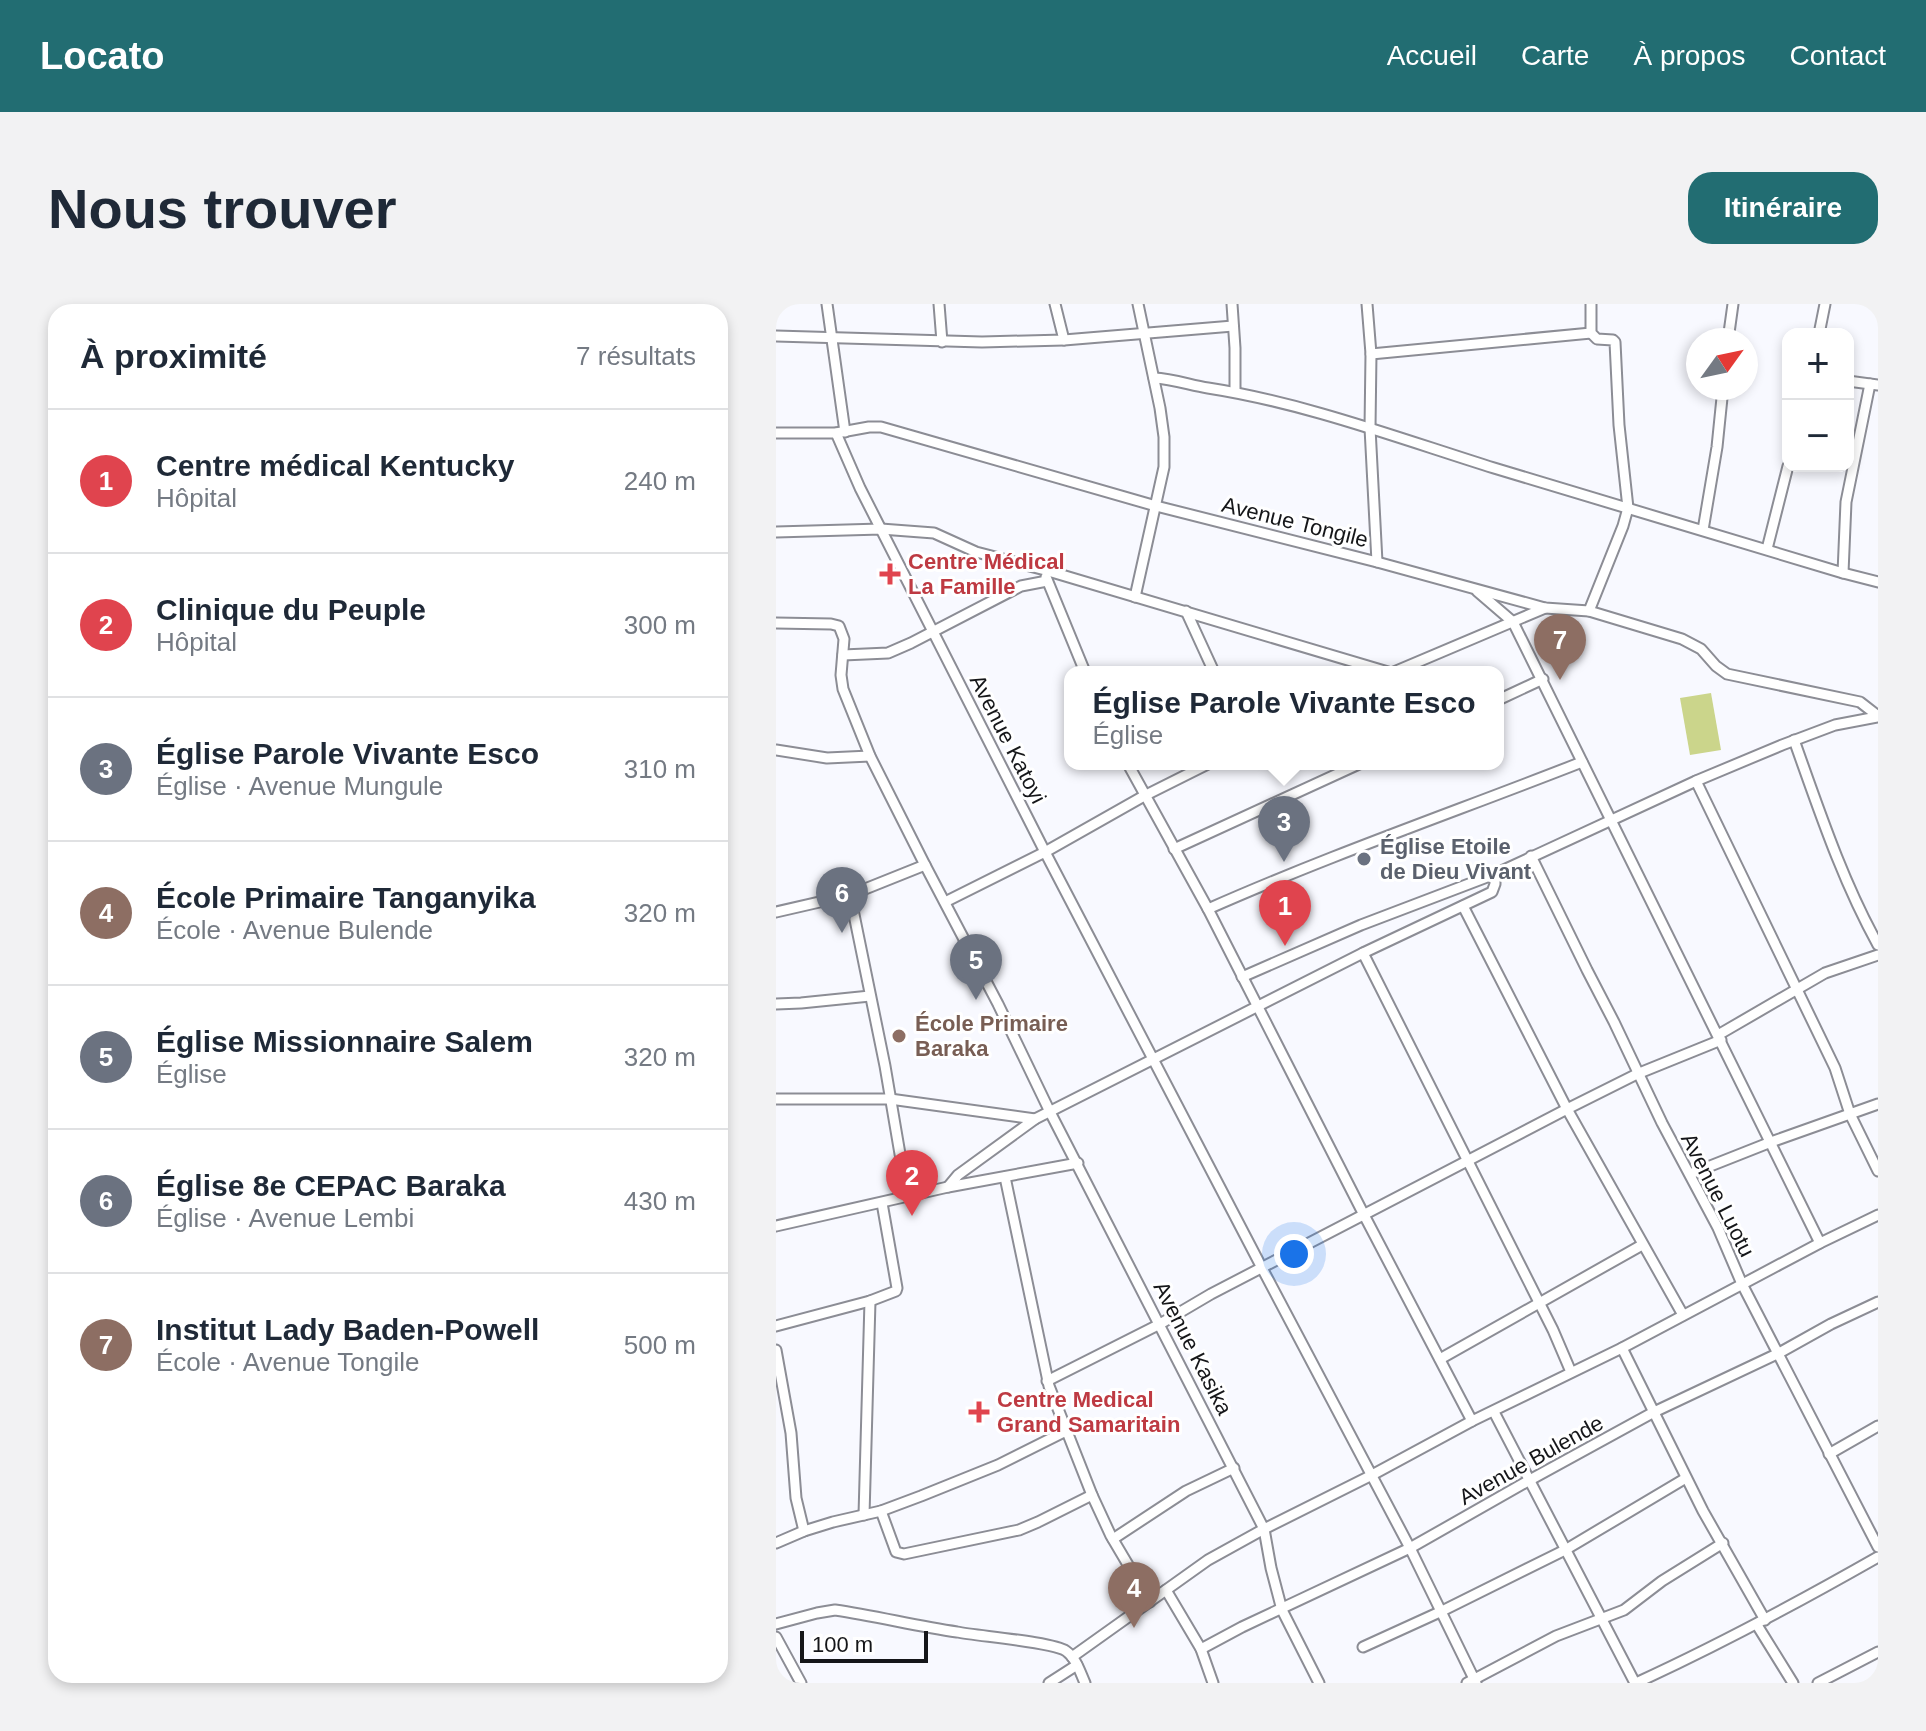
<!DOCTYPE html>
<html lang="fr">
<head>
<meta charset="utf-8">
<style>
	body { margin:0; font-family:Helvetica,sans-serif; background:#f2f2f3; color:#1f2937 }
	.controls { position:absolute; right:24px; top:24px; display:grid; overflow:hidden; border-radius:16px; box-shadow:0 4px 12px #0003 }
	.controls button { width:72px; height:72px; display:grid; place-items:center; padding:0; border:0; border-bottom:2px solid #e0e1e3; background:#fff; color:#1f2937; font:40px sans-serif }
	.compass { position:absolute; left:910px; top:24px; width:72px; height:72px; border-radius:50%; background:#fff; box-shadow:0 4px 12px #0003; rotate:57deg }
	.scale { position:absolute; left:24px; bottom:20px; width:128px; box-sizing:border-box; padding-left:8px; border:4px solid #151619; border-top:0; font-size:22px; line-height:28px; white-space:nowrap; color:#151619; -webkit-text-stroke:6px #fff; paint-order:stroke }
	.you { position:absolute; left:518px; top:950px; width:28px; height:28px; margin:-20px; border:6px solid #fff; border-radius:50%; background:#1a73e8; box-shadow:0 0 0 12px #1a73e833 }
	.badge { display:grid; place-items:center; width:52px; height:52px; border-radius:50%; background:#226d72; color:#fff; font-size:26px; font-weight:700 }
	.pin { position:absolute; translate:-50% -66px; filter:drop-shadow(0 2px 4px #0008) }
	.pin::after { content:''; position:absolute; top:42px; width:28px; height:24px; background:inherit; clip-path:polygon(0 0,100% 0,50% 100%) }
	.popup { position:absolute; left:288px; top:362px; width:440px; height:104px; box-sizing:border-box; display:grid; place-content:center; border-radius:16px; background:#fff; filter:drop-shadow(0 2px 6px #0005); font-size:26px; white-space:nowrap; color:#747a83 }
	.popup b { font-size:30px; color:#1f2937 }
	.popup::after { content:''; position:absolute; left:50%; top:100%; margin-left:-16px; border:16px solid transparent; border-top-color:#fff }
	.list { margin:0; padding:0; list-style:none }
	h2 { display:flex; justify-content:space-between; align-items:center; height:104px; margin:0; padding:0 32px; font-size:34px }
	h2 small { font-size:26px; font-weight:400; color:#747a83 }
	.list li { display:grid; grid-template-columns:52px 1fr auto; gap:24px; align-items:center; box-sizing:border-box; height:144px; padding:0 32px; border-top:2px solid #e0e1e3 }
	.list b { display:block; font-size:30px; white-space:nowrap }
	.list p { margin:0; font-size:26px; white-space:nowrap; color:#747a83 }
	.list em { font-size:26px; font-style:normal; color:#747a83 }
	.map { position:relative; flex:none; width:1102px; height:1379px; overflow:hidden; border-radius:24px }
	header { display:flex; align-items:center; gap:48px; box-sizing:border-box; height:112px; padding:0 40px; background:#226d72; color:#fff }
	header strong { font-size:38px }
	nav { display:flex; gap:44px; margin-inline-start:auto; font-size:28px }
	.intro { display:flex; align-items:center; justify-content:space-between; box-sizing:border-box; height:192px; padding:0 48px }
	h1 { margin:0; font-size:56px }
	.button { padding:20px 36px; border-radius:24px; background:#226d72; color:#fff; font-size:28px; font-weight:700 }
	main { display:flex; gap:48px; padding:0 48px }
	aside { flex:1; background:#fff; border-radius:24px; box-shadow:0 4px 12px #0003 }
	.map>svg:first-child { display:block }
	.green { fill:#cbd58b }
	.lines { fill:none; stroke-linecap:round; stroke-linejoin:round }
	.minor-casing { stroke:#8c8d95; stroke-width:13 }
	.minor { stroke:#fff; stroke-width:9 }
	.health-dot { fill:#e0444e; stroke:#fff; stroke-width:3 }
	.worship-dot { fill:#6b7280; stroke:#fff; stroke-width:3 }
	.education-dot { fill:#8d6e63; stroke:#fff; stroke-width:3 }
	.labels { text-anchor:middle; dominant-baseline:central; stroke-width:6; stroke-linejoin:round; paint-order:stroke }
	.street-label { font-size:22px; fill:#151619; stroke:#fff }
	.health-label { font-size:22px; font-weight:bold; fill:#be3a42; stroke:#fff; text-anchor:start }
	.worship-label { font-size:22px; font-weight:bold; fill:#5b616d; stroke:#fff; text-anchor:start }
	.education-label { font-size:22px; font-weight:bold; fill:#785e54; stroke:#fff; text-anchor:start }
</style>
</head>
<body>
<header>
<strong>Locato</strong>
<nav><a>Accueil</a><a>Carte</a><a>À propos</a><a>Contact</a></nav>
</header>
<div class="intro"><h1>Nous trouver</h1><a class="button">Itinéraire</a></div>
<main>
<aside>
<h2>À proximité<small>7 résultats</small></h2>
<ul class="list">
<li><span class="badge" style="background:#e0444e">1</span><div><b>Centre médical Kentucky</b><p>Hôpital</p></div><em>240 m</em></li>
<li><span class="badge" style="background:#e0444e">2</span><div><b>Clinique du Peuple</b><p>Hôpital</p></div><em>300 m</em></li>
<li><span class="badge" style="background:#6b7280">3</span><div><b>Église Parole Vivante Esco</b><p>Église · Avenue Mungule</p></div><em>310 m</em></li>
<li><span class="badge" style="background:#8d6e63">4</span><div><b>École Primaire Tanganyika</b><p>École · Avenue Bulende</p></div><em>320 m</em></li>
<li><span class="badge" style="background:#6b7280">5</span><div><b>Église Missionnaire Salem</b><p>Église</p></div><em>320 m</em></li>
<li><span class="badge" style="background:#6b7280">6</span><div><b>Église 8e CEPAC Baraka</b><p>Église · Avenue Lembi</p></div><em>430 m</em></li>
<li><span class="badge" style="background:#8d6e63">7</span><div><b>Institut Lady Baden-Powell</b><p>École · Avenue Tongile</p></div><em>500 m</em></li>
</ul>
</aside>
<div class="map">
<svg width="1102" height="1379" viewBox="0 0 1102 1379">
	<rect width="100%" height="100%" fill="#f8f9ff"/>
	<path class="green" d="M935 389 945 446 914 451 904 394Z"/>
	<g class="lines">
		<defs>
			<g id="minor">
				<path d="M51 0 69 128"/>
				<path d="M163 0 166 38"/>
				<path d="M279 0 288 36"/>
				<path d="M456 0 459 44V87"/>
				<path d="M591 0 595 50 594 124 601 258"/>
				<path d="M1043 30 1049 0"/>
				<path d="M0 32 206 38 288 36 457 22"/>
				<path d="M952 36 957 0"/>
				<path d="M595 50 815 29"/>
				<path d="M378 74C397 75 414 81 432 84 529 99 625 135 718 164 834 200 951 233 1067 269L1102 278"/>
				<path d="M1072 77 1102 81"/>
				<path d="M0 129H60L93 123H105L380 202 601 258 769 304 813 307 906 335 925 345 940 362 951 370 1084 398 1102 412"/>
				<path d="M60 129 84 184 269 548 486 964 634 1244 700 1379"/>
				<path d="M927 226 941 143 947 84"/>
				<path d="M0 228 105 225 158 229 200 248 269 266 612 368"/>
				<path d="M991 245 1012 162"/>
				<path d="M1067 269 1070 198 1094 80"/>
				<path d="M270 273 309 368"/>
				<path d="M701 287 737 318 1044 939"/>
				<path d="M359 293 388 163V133L384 104 362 0"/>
				<path d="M410 307 438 368"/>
				<path d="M813 307 847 222 852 204 843 121 839 38 837 36 821 35 815 29V0"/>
				<path d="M0 319 55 320 63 322 68 335 65 371 67 385 94 452 149 561 222 700 274 808 488 1225 495 1264 506 1306 543 1379"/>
				<path d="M67 351 112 349 135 339 245 282 271 277"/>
				<path d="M618 368 769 304"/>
				<path d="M722 396 767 375"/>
				<path d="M1018 436C1043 506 1066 576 1102 641"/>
				<path d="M0 446 51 454 94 452"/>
				<path d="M352 460 432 605 587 909 696 1117"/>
				<path d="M920 477 1059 764 1074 810 1102 867"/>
				<path d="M398 545 583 460"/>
				<path d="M755 552 811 666 838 718 886 819 942 924 966 980 1102 1243"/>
				<path d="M74 591 109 762 124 850 136 892"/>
				<path d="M169 598 269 548 368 492 432 460"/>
				<path d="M687 602 791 805 907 1011"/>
				<path d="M432 605C554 551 681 507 806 458"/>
				<path d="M0 608 74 591 149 561"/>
				<path d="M587 649 777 1026 795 1068"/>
				<path d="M466 673 585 621 719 570 920 477 1006 441 1059 421 1101 413"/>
				<path d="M0 700 25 699 94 692"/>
				<path d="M942 731 1049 669 1102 651"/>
				<path d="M0 795H114L259 815"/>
				<path d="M914 870 995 838 1102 800"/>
				<path d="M229 873 273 1082 316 1191 335 1232 374 1298"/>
				<path d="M172 883 182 871 259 815 587 649 716 588 719 580V570"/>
				<path d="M0 922 172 883 302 859"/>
				<path d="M0 1022 94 997 120 987 121 984 106 899"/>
				<path d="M846 1044 927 1207 989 1316"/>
				<path d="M0 1046 15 1129 20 1194 28 1227"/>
				<path d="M664 1055 866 941"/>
				<path d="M271 1077 384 1020 435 990 791 805 861 770 945 736"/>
				<path d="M718 1108 859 1379"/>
				<path d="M1053 1150 1102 1122"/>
				<path d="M105 1207 120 1248 128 1250 243 1226 262 1218 316 1191"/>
				<path d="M88 1211 94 997"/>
				<path d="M337 1235 410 1187 458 1164"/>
				<path d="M0 1239 28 1227 57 1218 105 1207 145 1192 222 1161 290 1127"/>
				<path d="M390 1286 425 1345 437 1379"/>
				<path d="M0 1320 41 1309 59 1306C100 1312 140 1322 181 1328 201 1332 277 1338 290 1347 300 1354 304 1368 309 1379"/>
				<path d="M981 1321 1017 1379"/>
				<path d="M0 1333 25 1379"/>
				<path d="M587 1343 666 1307 789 1246 910 1174"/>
				<path d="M425 1345 466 1323 634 1244 752 1177 878 1108 1003 1049 1055 1020 1102 998"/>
				<path d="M296 1353 432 1256 488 1225 596 1171 696 1117 846 1044 1044 939 1102 911"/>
				<path d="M273 1379 301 1361"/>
				<path d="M691 1379 780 1332 848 1306 886 1277 947 1239"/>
				<path d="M860 1379C943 1341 1023 1298 1102 1253"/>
				<path d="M1042 1379 1102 1348"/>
			</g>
		</defs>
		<use href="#minor" class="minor-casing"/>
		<use href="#minor" class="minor"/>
	</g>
	<g class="health-dot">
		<path d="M110 258h8v8h8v8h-8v8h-8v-8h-8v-8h8z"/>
		<path d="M199 1096h8v8h8v8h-8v8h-8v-8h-8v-8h8z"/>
	</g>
	<circle class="worship-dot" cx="588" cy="555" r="8"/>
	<circle class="education-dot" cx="123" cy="732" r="8"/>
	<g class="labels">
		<g class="street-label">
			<text transform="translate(519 218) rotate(14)">Avenue Tongile</text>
			<text transform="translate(232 435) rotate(63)">Avenue Katoyi</text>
			<text transform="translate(942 891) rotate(63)">Avenue Luotu</text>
			<text transform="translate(417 1044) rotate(63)">Avenue Kasika</text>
			<text transform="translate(755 1156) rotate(-29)">Avenue Bulende</text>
		</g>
		<g class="health-label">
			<text x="132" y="257">Centre Médical<tspan x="132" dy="25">La Famille</tspan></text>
			<text x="221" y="1095">Centre Medical<tspan x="221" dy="25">Grand Samaritain</tspan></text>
		</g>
		<g class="worship-label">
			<text x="604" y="542">Église Etoile<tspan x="604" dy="25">de Dieu Vivant</tspan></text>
		</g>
		<g class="education-label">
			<text x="139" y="719">École Primaire<tspan x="139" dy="25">Baraka</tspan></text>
		</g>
	</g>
</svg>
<div class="controls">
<button>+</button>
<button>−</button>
</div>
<svg class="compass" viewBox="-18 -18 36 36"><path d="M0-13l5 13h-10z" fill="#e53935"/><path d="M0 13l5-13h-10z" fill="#747a83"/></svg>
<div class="scale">100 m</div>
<div class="you"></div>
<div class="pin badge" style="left:509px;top:642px;background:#e0444e">1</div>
<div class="pin badge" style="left:136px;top:912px;background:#e0444e">2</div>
<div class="pin badge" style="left:508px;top:558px;background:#6b7280">3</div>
<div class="popup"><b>Église Parole Vivante Esco</b>Église</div>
<div class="pin badge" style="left:358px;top:1324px;background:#8d6e63">4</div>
<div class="pin badge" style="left:200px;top:696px;background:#6b7280">5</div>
<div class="pin badge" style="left:66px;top:629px;background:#6b7280">6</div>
<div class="pin badge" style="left:784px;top:376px;background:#8d6e63">7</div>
</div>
</main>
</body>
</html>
